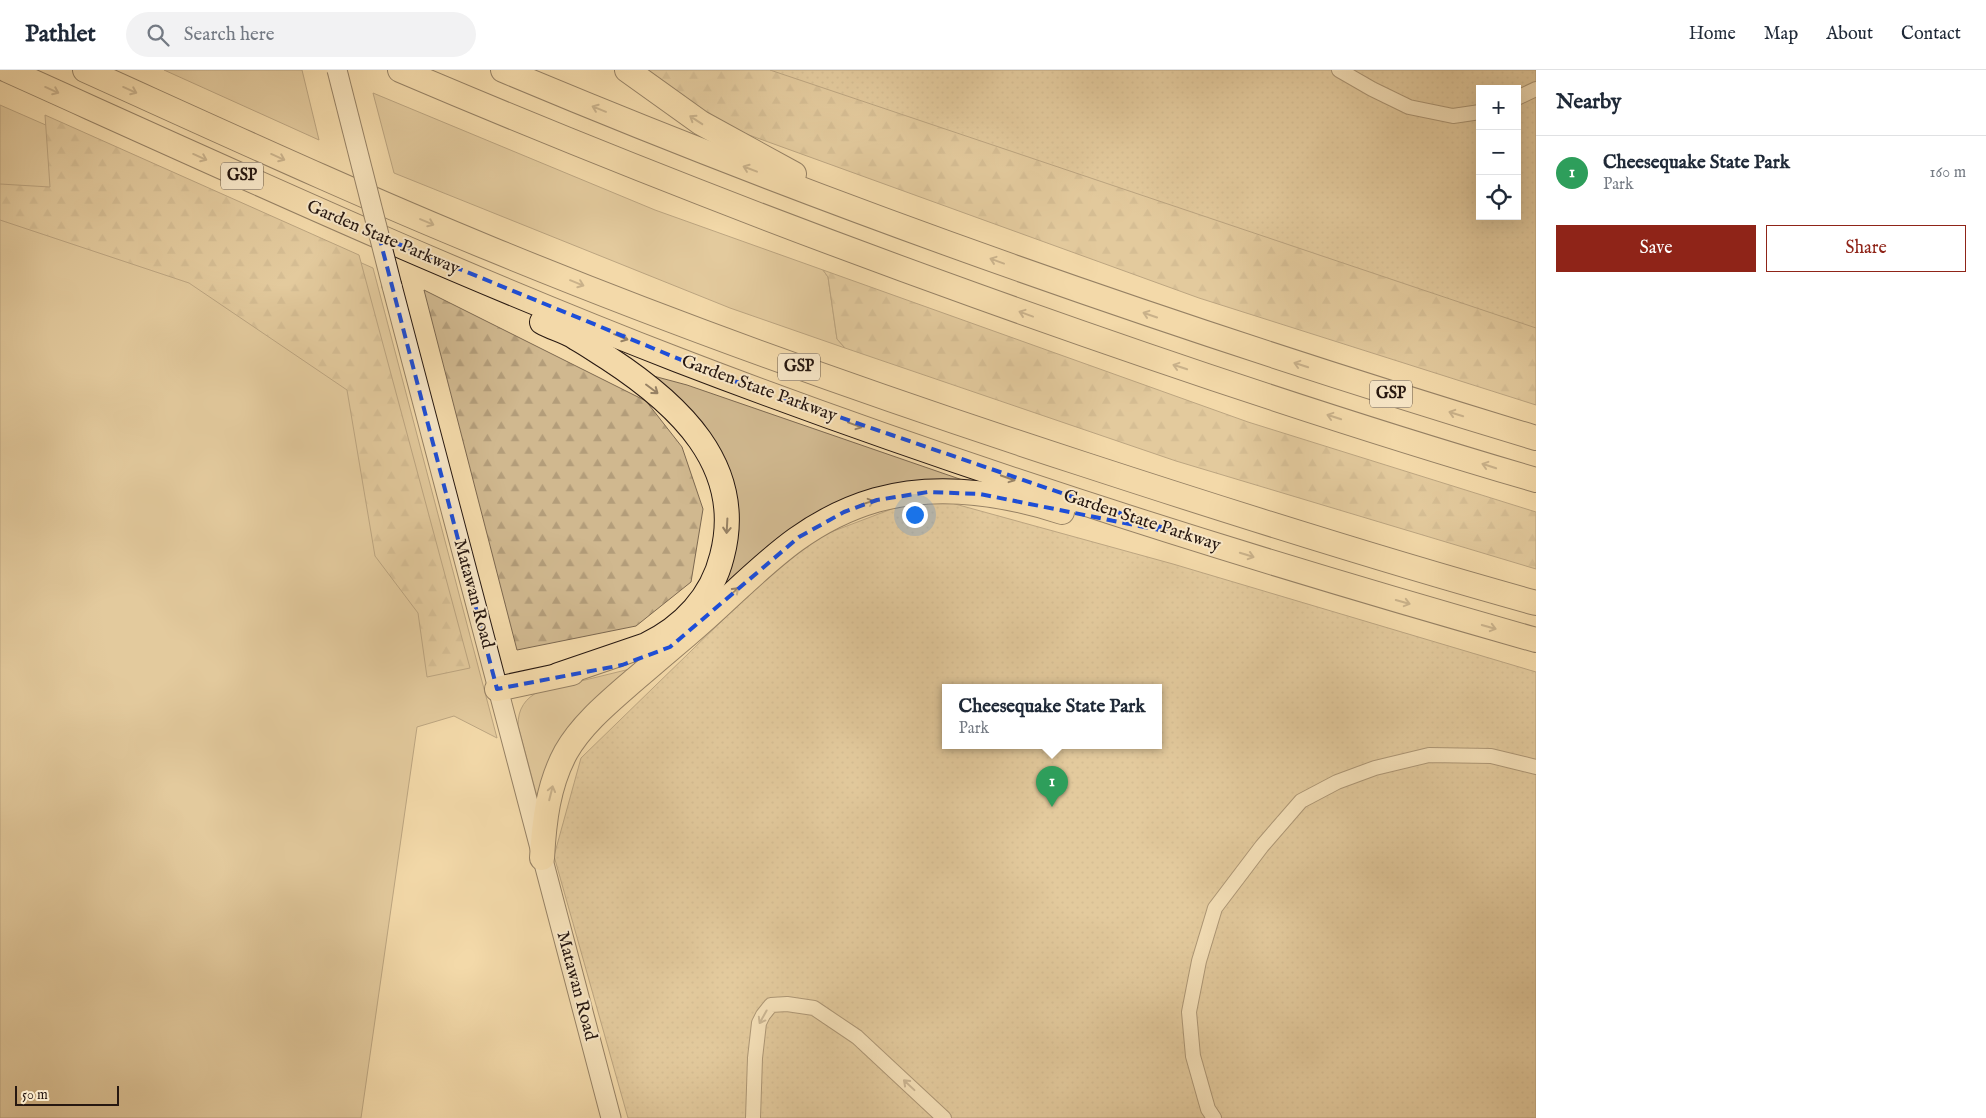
<!DOCTYPE html>
<html lang="en">
<head>
<meta charset="utf-8">
<style>
	body { margin:0; font-family:"IM FELL English",serif; background:#f2f2f3; color:#1f2937 }
	.controls { position:absolute; right:15px; top:15px; display:grid; overflow:hidden; border-radius:0px; box-shadow:0 5px 20px #0002 }
	.controls button { width:45px; height:45px; display:grid; place-items:center; padding:0; border:0; border-bottom:1px solid #e0e1e3; background:#fff; color:#1f2937; font:25px sans-serif }
	.scale { position:absolute; left:15px; bottom:12px; width:104px; box-sizing:border-box; padding-left:5px; border:2px solid #271811; border-top:0; font-size:14px; line-height:18px; white-space:nowrap; color:#271811; -webkit-text-stroke:4px #f7e6c7; paint-order:stroke }
	.you { position:absolute; left:914px; top:444px; width:18px; height:18px; margin:-12px; border:4px solid #fff; border-radius:50%; background:#1a73e8; box-shadow:0 0 0 8px #1a73e833 }
	.badge { display:grid; place-items:center; width:32px; height:32px; border-radius:50%; background:#8f2418; color:#fff; font-size:16px; font-weight:700 }
	.pin { position:absolute; translate:-50% -41px; filter:drop-shadow(0 1px 2px #0008) }
	.pin::after { content:''; position:absolute; top:26px; width:18px; height:15px; background:inherit; clip-path:polygon(0 0,100% 0,50% 100%) }
	.popup { position:absolute; left:942px; top:614px; width:220px; height:65px; box-sizing:border-box; display:grid; place-content:center; border-radius:0px; background:#fff; filter:drop-shadow(0 1px 4px #0005); font-size:16px; white-space:nowrap; color:#747a83 }
	.popup b { font-size:19px; color:#1f2937 }
	.popup::after { content:''; position:absolute; left:50%; top:100%; margin-left:-10px; border:10px solid transparent; border-top-color:#fff }
	.list { margin:0; padding:0; list-style:none }
	h2 { display:flex; justify-content:space-between; align-items:center; height:65px; margin:0; padding:0 20px; font-size:21px }
	h2 small { font-size:16px; font-weight:400; color:#747a83 }
	.list li { display:grid; grid-template-columns:32px 1fr auto; gap:15px; align-items:center; box-sizing:border-box; height:75px; padding:0 20px; border-top:1px solid #e0e1e3 }
	.list b { display:block; font-size:19px; white-space:nowrap }
	.list p { margin:0; font-size:16px; white-space:nowrap; color:#747a83 }
	.list em { font-size:16px; font-style:normal; color:#747a83 }
	.actions { display:flex; gap:10px; padding:15px 20px }
	.actions a { flex:1; padding:11px 0; border:1px solid #8f2418; border-radius:0px; text-align:center; font-size:18px; color:#8f2418 }
	.actions .main { background:#8f2418; color:#fff }
	.icon { flex:none; width:28px; height:28px; fill:none; stroke:currentColor; stroke-width:2; stroke-linecap:round; stroke-linejoin:round }
	.map { position:relative; flex:none; width:1536px; height:1048px; overflow:hidden }
	header { display:flex; align-items:center; gap:30px; box-sizing:border-box; height:70px; padding:0 25px; background:#fff; border-bottom:1px solid #e0e1e3 }
	header strong { font-size:24px }
	nav { display:flex; gap:28px; margin-inline-start:auto; font-size:18px }
	.search { width:350px; height:45px; background:#f2f2f3; display:flex; align-items:center; gap:12px; box-sizing:border-box; padding:0 18px; border-radius:28px; color:#747a83; font-size:19px }
	main { display:flex }
	aside { flex:1; background:#fff }
	.map>svg:first-child { display:block }
	.grass { fill:#d0b88f; stroke:#7c6850 }
	.forest { fill:url(#forest-firs); stroke:#7c6850; fill-rule:evenodd }
	.park { fill:url(#park-dots); stroke:#7c6850; fill-rule:evenodd }
	.lines { fill:none; stroke-linecap:round; stroke-linejoin:round }
	.minor-casing { stroke:#5a4837; stroke-width:16 }
	.secondary-casing { stroke:#271811; stroke-width:21 }
	.motorway-casing { stroke:#271811; stroke-width:26 }
	.minor { stroke:#f7e6c7; stroke-width:14 }
	.secondary { stroke:#f7e6c7; stroke-width:19 }
	.motorway { stroke:#f3d9a9; stroke-width:24 }
	.secondary-bridge-casing { stroke:#271811; stroke-width:21; stroke-linecap:butt }
	.secondary-bridge { stroke:#f7e6c7; stroke-width:19 }
	.oneway { stroke:#978265 }
	.oneway2 { stroke:#998975 }
	.marked { fill:none; stroke:#1d4ed8; stroke-width:4; stroke-dasharray:10 6; stroke-linejoin:round }
	.labels { text-anchor:middle; dominant-baseline:central; stroke-width:4; stroke-linejoin:round; paint-order:stroke }
	.shield { fill:#f7e6c7; stroke:#655648; stroke-width:1 }
	.shield-label { font-size:16px; font-weight:bold; fill:#271811 }
	.street-label { font-size:18px; fill:#271811; stroke:#f7e6c7 }
</style>
</head>
<body>
<header>
<strong>Pathlet</strong>
<div class="search"><svg class="icon" aria-label="search" viewBox="0 0 24 24"><circle cx="10" cy="10" r="6"/><path d="M15 15l6 6"/></svg>Search here</div>
<nav><a>Home</a><a>Map</a><a>About</a><a>Contact</a></nav>
</header>
<main>
<div class="map">
<svg width="1536" height="1048" viewBox="0 0 1536 1048">
	<defs>
		<pattern id="forest-firs" width="22" height="20" patternUnits="userSpaceOnUse" patternTransform="scale(1.25)"><rect width="22" height="20" fill="#d0b88f"/><path d="M5 1l3.5 6h-7zM16 11l3.5 6h-7z" fill="#b39d7a"/></pattern>
		<pattern id="park-dots" width="8" height="8" patternUnits="userSpaceOnUse" patternTransform="scale(1.25)"><rect width="8" height="8" fill="#d0b88f"/><path d="M2 2h.1M6 6h.1" fill="none" stroke="#b39d7a" stroke-width="1.8" stroke-linecap="round"/></pattern>
	</defs>
	<rect width="100%" height="100%" fill="#f3d9a9"/>
	<filter id="stains"><feTurbulence type="fractalNoise" baseFrequency=".004" numOctaves="4"/><feColorMatrix values="0 0 0 0 .2 0 0 0 0 .09 0 0 0 0 .02 0 0 0 .5 -.17"/></filter>
	<radialGradient id="worn" r=".72"><stop offset=".6" stop-color="#630" stop-opacity="0"/><stop offset="1" stop-color="#630" stop-opacity=".3"/></radialGradient>
	<g class="grass">
		<path d="M164 0H302L319 70Z"/>
		<path d="M373 23 655 140 823 200 828 207 837 269 845 278 730 238 394 103Z"/>
		<path d="M0 35 373 198 497 668 454 646 417 657 361 1048H0Z"/>
		<path d="M646 304 687 315 977 415 876 424 690 552 732 437Z"/>
		<path d="M630 599 540 738 518 655C518 639 525 628 540 621Z"/>
	</g>
	<g class="forest">
		<path d="M618 0H1536V335L1199 228 749 65 657 27ZM1480 19H1517V146H1480Z"/>
		<path d="M45 45 359 185 470 598 427 607 418 543 375 486 347 320 189 213 0 150V114L50 117Z"/>
		<path d="M823 200 1248 352 1536 442V499L1176 391 845 278 837 269 828 207Z"/>
		<path d="M424 220 646 331 682 377 703 439 691 512 636 556 517 580Z"/>
	</g>
	<g class="park">
		<path d="M770 0H1536V258ZM1480 19H1517V146H1480Z"/>
		<path d="M926 426 1173 494 1536 602V1048H628L554 786 581 688 802 473ZM946 618H1158V676H946Z"/>
	</g>
	<g class="lines">
		<defs>
			<g id="minor">
				<path d="M1339 0 1372 19 1409 37 1453 46 1480 42"/>
				<path d="M1517 28 1536 19"/>
				<path d="M753 1048 755 988 759 953 763 945 771 935 787 934 814 938 857 967 944 1048"/>
				<path d="M1214 1048 1208 1039 1193 986 1189 942 1199 891 1215 838 1262 776 1301 731 1337 712 1375 698 1429 685 1491 686 1536 697"/>
			</g>
			<path id="secondary" d="M392 216 611 1048"/>
			<g id="motorway">
				<path d="M7 0C229 100 450 202 678 290 959 398 1246 488 1536 570"/>
				<path d="M85 0C220 61 354 123 491 179 685 259 883 329 1083 394 1233 443 1384 491 1536 533"/>
				<path d="M400 0C590 81 782 156 977 226 1161 292 1348 355 1536 410"/>
				<path d="M503 0C840 142 1186 262 1536 368"/>
				<path d="M627 0 701 53 794 104"/>
				<path d="M542 252C552 258 566 261 576 268 587 274 598 282 608 288 677 333 746 395 722 486 712 527 683 557 646 575L558 605"/>
				<path d="M497 619 572 603"/>
				<path d="M542 788C544 752 548 715 566 682 582 654 609 632 633 611 651 596 669 580 687 565 750 512 793 454 876 430 937 413 1003 423 1062 442"/>
			</g>
		</defs>
		<use href="#minor" class="minor-casing"/>
		<use href="#secondary" class="secondary-casing"/>
		<use href="#motorway" class="motorway-casing"/>
		<use href="#minor" class="minor"/>
		<use href="#secondary" class="secondary"/>
		<use href="#motorway" class="motorway"/>
		<defs>
			<path id="secondary-bridge" d="M337 0 392 216"/>
		</defs>
		<use href="#secondary-bridge" class="secondary-bridge-casing"/>
		<use href="#secondary-bridge" class="secondary-bridge"/>
	</g>
	<defs><path id="oneway-shaft" d="M-6 0H5M1.5-3L5.5 0L1.5 3" fill="none" stroke-width="1.6" stroke-linecap="round" stroke-linejoin="round" transform="scale(1.25)"/></defs>
	<g class="oneway">
		<use href="#oneway-shaft" transform="translate(52 20) rotate(24)"/>
		<use href="#oneway-shaft" transform="translate(130 20) rotate(24)"/>
		<use href="#oneway-shaft" transform="translate(599 39) rotate(-158)"/>
		<use href="#oneway-shaft" transform="translate(696 50) rotate(-147)"/>
		<use href="#oneway-shaft" transform="translate(200 87) rotate(24)"/>
		<use href="#oneway-shaft" transform="translate(278 87) rotate(24)"/>
		<use href="#oneway-shaft" transform="translate(750 99) rotate(-159)"/>
		<use href="#oneway-shaft" transform="translate(427 152) rotate(23)"/>
		<use href="#oneway-shaft" transform="translate(997 191) rotate(-160)"/>
		<use href="#oneway-shaft" transform="translate(577 213) rotate(22)"/>
		<use href="#oneway-shaft" transform="translate(1026 244) rotate(-160)"/>
		<use href="#oneway-shaft" transform="translate(1150 245) rotate(-161)"/>
		<use href="#oneway-shaft" transform="translate(621 267) rotate(22)"/>
		<use href="#oneway-shaft" transform="translate(1301 295) rotate(-162)"/>
		<use href="#oneway-shaft" transform="translate(1180 297) rotate(-162)"/>
		<use href="#oneway-shaft" transform="translate(652 319) rotate(37)"/>
		<use href="#oneway-shaft" transform="translate(1456 344) rotate(-163)"/>
		<use href="#oneway-shaft" transform="translate(1334 347) rotate(-162)"/>
		<use href="#oneway-shaft" transform="translate(855 355) rotate(20)"/>
		<use href="#oneway-shaft" transform="translate(1489 396) rotate(-162)"/>
		<use href="#oneway-shaft" transform="translate(1008 408) rotate(19)"/>
		<use href="#oneway-shaft" transform="translate(867 433) rotate(-18)"/>
		<use href="#oneway-shaft" transform="translate(727 456) rotate(93)"/>
		<use href="#oneway-shaft" transform="translate(1247 485) rotate(17)"/>
		<use href="#oneway-shaft" transform="translate(733 523) rotate(-43)"/>
		<use href="#oneway-shaft" transform="translate(1403 532) rotate(16)"/>
		<use href="#oneway-shaft" transform="translate(1489 557) rotate(16)"/>
		<use href="#oneway-shaft" transform="translate(551 723) rotate(-76)"/>
	</g>
	<g class="oneway2">
		<use href="#oneway-shaft" transform="translate(763 947) rotate(119)"/>
		<use href="#oneway-shaft" transform="translate(909 1015) rotate(-137)"/>
	</g>
	<path d="M0 0H1536V1048H0ZM379 166 728 309 1184 465 980 424 928 422 877 430 844 442 799 467 670 577 622 595 497 619Z" fill="#f3d9a9" fill-opacity=".55" fill-rule="evenodd"/>
	<path class="marked" d="M379 166 728 309 1184 465 980 424 928 422 877 430 844 442 799 467 670 577 622 595 497 619Z"/>
	<g class="labels">
		<g class="shield">
			<rect x="221" y="92.5" width="42" height="27" rx="4"/>
			<rect x="778" y="283.5" width="42" height="27" rx="4"/>
			<rect x="1370" y="310.5" width="42" height="27" rx="4"/>
		</g>
		<g class="shield-label">
			<text x="242" y="106">GSP</text>
			<text x="799" y="297">GSP</text>
			<text x="1391" y="324">GSP</text>
		</g>
		<g class="street-label">
			<text transform="translate(383 168) rotate(23)">Garden State Parkway</text>
			<text transform="translate(759 319) rotate(20)">Garden State Parkway</text>
			<text transform="translate(1142 451) rotate(18)">Garden State Parkway</text>
			<text transform="translate(473 524) rotate(75)">Matawan Road</text>
			<text transform="translate(576 916) rotate(75)">Matawan Road</text>
		</g>
	</g>
	<rect width="100%" height="100%" filter="url(#stains)"/>
	<rect width="100%" height="100%" fill="url(#worn)"/>
</svg>
<div class="controls">
<button>+</button>
<button>−</button>
<button><svg class="icon" aria-label="locate" viewBox="0 0 24 24"><circle cx="12" cy="12" r="6"/><path d="M12 2v4M12 18v4M2 12h4M18 12h4"/></svg></button>
</div>
<div class="scale">50 m</div>
<div class="you"></div>
<div class="pin badge" style="left:1052px;top:737px;background:#2e9e5b">1</div>
<div class="popup"><b>Cheesequake State Park</b>Park</div>
</div>
<aside>
<h2>Nearby<small></small></h2>
<ul class="list">
<li><span class="badge" style="background:#2e9e5b">1</span><div><b>Cheesequake State Park</b><p>Park</p></div><em>160 m</em></li>
</ul>
<div class="actions"><a class="main">Save</a><a>Share</a></div>
</aside>
</main>
</body>
</html>
